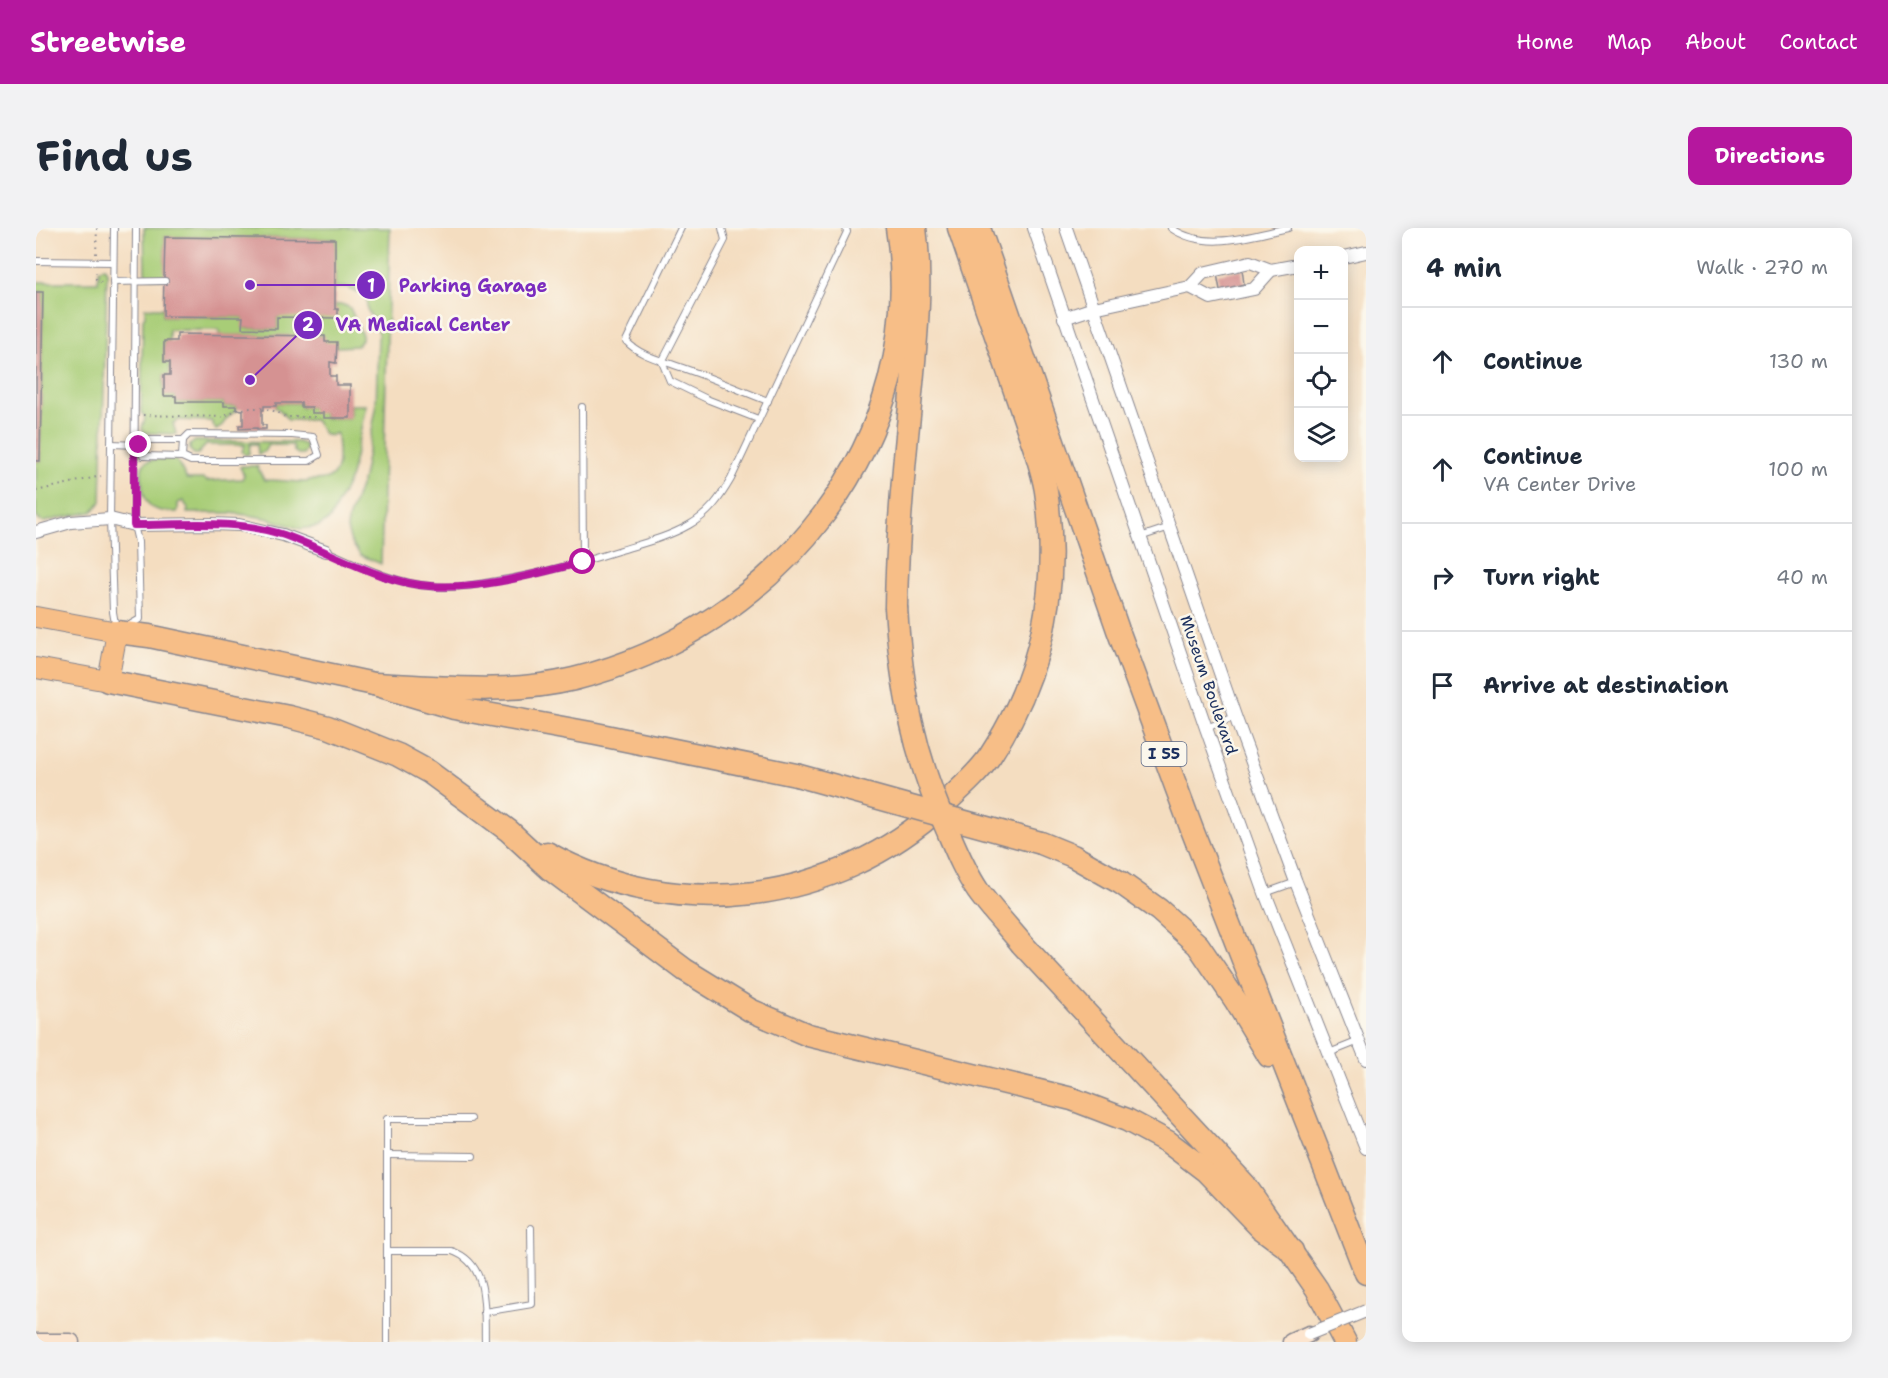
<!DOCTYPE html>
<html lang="en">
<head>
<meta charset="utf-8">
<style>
	body { margin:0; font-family:"Shantell Sans",sans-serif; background:#f2f2f3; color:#1f2937 }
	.controls { position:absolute; right:18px; top:18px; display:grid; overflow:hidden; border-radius:12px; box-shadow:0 3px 15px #0003 }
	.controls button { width:54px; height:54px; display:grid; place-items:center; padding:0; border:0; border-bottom:2px solid #e0e1e3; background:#fff; color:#1f2937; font:30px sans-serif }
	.stop { position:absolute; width:18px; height:18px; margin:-14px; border:4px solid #b5179e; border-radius:50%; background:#fff }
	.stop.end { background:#b5179e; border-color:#fff; box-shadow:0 2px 6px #0008 }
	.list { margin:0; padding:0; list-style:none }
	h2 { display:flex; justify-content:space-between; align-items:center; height:78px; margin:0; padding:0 24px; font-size:26px }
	h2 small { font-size:20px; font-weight:400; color:#747a83 }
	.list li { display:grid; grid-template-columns:39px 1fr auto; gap:18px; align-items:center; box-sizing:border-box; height:108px; padding:0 24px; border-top:2px solid #e0e1e3 }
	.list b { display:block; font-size:22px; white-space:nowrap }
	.list p { margin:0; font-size:20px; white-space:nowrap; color:#747a83 }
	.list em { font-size:20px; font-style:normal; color:#747a83 }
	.icon { flex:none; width:33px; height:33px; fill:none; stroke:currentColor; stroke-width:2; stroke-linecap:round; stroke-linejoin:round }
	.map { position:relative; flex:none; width:1330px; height:1114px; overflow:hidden; border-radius:12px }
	header { display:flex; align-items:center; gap:36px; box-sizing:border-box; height:84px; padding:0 30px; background:#b5179e; color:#fff }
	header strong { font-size:28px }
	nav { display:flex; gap:33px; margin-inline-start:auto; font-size:21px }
	.intro { display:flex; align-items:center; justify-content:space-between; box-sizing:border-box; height:144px; padding:0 36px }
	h1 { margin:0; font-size:42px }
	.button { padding:15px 27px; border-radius:12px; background:#b5179e; color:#fff; font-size:21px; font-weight:700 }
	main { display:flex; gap:36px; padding:0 36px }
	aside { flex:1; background:#fff; border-radius:12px; box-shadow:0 3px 15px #0003 }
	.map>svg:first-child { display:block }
	.green { fill:#a8cd77; stroke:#627e6a; stroke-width:1.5 }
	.building { fill:#d59292 }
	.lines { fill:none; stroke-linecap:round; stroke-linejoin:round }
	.lane-casing { stroke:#88868f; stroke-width:8 }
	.street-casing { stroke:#88868f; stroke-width:14 }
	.secondary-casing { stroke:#88868f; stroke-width:19 }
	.primary-casing { stroke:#88868f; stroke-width:22 }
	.highway-casing { stroke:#88868f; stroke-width:25 }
	.path { stroke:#88868f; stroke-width:2; stroke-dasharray:1.5 4.5; stroke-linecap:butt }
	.lane { stroke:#fff; stroke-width:6 }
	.street { stroke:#fff; stroke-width:12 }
	.secondary { stroke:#fce5cf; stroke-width:16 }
	.primary { stroke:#f7be87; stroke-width:20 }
	.highway { stroke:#f7be87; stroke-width:22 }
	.street-bridge-casing { stroke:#88868f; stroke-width:14; stroke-linecap:butt }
	.highway-bridge-casing { stroke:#88868f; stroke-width:25; stroke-linecap:butt }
	.street-bridge { stroke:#fff; stroke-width:12 }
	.highway-bridge { stroke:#f7be87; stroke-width:22 }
	.route { stroke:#b5179e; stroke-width:8 }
	.labels { text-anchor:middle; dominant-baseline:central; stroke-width:5; stroke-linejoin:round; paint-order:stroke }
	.shield { fill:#fbf7ec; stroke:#5e6b89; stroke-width:1.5 }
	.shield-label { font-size:15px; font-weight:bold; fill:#1b2f5e }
	.street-label { font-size:16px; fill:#1b2f5e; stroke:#fbf7ec }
	.leader { fill:none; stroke:#7b2cbf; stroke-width:2 }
	.callout-dot { fill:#7b2cbf; stroke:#fbf7ec; stroke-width:2 }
	.mark-label { font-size:18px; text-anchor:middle; font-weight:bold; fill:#fff }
	.callout-label { font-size:18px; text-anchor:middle; font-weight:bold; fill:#7b2cbf; stroke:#fbf7ec; stroke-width:5; stroke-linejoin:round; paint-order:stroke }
</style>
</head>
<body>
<header>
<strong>Streetwise</strong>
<nav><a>Home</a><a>Map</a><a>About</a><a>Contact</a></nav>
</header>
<div class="intro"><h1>Find us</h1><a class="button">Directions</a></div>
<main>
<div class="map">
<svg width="1330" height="1114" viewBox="0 0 1330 1114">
	<rect width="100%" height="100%" fill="#fbf7ec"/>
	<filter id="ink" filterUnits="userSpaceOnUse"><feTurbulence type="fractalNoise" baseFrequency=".0167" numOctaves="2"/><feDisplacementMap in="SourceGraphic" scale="12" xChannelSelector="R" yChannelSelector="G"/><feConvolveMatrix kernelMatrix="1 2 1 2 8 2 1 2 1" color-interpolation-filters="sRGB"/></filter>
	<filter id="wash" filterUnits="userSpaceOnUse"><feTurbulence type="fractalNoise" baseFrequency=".008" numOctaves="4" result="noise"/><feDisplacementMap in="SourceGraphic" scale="24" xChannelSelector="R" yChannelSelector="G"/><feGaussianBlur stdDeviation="1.35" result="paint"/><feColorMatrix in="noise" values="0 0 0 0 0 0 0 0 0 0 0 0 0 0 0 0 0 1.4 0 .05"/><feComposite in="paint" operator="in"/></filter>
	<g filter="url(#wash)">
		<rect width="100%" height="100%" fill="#f4ddc0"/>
		<g class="green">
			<path d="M108 0H354L345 336 324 327 315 314 311 301 312 292 327 250 340 181 342 106 341 99 331 81 330 60H321V65L313 61V59L299 60V11L129 9V51L111 48 109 44Z"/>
			<path d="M68 39 71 44 65 274 56 284 24 290 8 294 4 293 0 288V233H4L7 64H0V54H62L63 42Z"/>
			<path d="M299 77H308L314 80 326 107V112L321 118 300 119 289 114 288 108 183 107V102H133V113H128V134H134V147H128V167L140 168V174H188V178H200V183C188 189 189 198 180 202L175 193 143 192 137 195 140 206 108 205 106 200 109 190 105 182 107 91 109 88V80H127V88L207 89V100L241 101V89L299 81Z"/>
			<path d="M240 175H265V179H276L288 185V190H314V177H330L315 248 294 291 283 298 265 301 230 290 211 287 194 285H151L152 280 147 273 142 275V282L141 284C115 285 107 277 106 252 106 245 104 239 110 234 117 229 130 232 138 232L141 233 151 251H168L171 253 206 251 208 247 204 239 206 238H221L228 252C243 252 256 254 271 254L273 252C279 252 288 252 293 250 307 243 301 219 301 206L299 205 294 208 288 206 279 192H252L244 182 239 179Z"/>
			<path d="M159 213 262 214 270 217V222L267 226H262L258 223 257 217H232L228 224 222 226 221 216H214L213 226 209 227 206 223 209 217H170L162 226H158L154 222V217Z"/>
		</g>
		<g id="blocks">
			<g class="building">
				<path d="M129 9 299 11V81H302V90L241 89V101L206 100 207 89 127 88Z"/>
				<path d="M1206 41 1208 56 1184 62 1181 46Z"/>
				<path d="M0 64H7L4 233H0Z"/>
				<path d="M141 106 289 108V114H301L300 135 294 134V148H300V157H314V190H288V185H276V179H265V175H240V178H228V182H226V197H230V201H221V200L203 201V197H207V182L200 181V178H188V174H140V168H128V147H134V134H128V113H141Z"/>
			</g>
		</g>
	</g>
	<g filter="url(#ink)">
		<use href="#blocks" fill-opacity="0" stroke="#88868f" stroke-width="1.5"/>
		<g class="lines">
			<defs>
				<g id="lane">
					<path d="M78 0 74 291 77 384 80 401"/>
					<path d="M645 0 590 113C604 128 625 132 644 139 674 149 703 162 732 173"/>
					<path d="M686 0 689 12 626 134 634 153 673 172 722 191"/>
					<path d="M1135 0C1170 24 1213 8 1252 0"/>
					<path d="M0 33 77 34"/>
					<path d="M77 54 129 53"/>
					<path d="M546 179 547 334"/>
					<path d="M75 216 103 217 107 212H147"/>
					<path d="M103 217 107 228 146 229 155 233H273L283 227 277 209 256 207 153 206 147 212 146 229"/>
					<path d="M1104 309 1134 299"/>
					<path d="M290 323C323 337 357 355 393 358 416 361 439 357 461 353 503 346 544 335 585 322 608 315 632 309 653 297 673 286 684 270 695 251L811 4 810 0"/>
					<path d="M90 399 104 391 102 314 98 297 100 0"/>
					<path d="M1170 500 1199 489"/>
					<path d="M1229 665 1260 654"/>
					<path d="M1293 825 1323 813"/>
					<path d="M351 927 437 928"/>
					<path d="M351 1023H416C454 1036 448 1082 449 1114"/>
					<path d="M448 1084 496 1076 495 1000"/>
					<path d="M351 1114V891H435"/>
				</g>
				<g id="street">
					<path d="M998 0 1170 500 1229 665 1330 920"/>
					<path d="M1030 0 1199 488 1260 654 1330 831"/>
					<path d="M1308 29 1330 24"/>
					<path d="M1154 59 1175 70 1218 61 1235 42"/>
					<path d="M1028 90 1058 80 1154 59 1167 45 1214 34 1235 42 1262 37"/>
					<path d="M0 304 35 294 74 291 98 297 176 296 203 297 247 307 290 323"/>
				</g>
				<g id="secondary">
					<path d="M0 1114H35"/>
					<path d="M1255 1114 1273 1106"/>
				</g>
				<path id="primary" d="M0 389 81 404 72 453 0 440"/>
				<g id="highway">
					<path d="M943 0 1082 402 1155 599 1330 1045"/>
					<path d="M860 379C861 312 867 245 874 178 879 120 887 59 879 0"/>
					<path d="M81 404 113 408 338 456 418 480 560 506 760 547"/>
					<path d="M72 453 253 489 292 499 362 527 393 544 473 603 514 641 649 742 714 782 772 807 1036 871 1091 892 1132 914 1170 943 1225 1000 1256 1023"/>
					<path d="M338 456C405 459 472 467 538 451 739 402 895 212 861 0"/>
					<path d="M1005 615 1037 628 1085 655 1123 682 1162 717 1200 773 1233 828"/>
					<path d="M511 625C640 697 799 676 907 577 923 562 942 546 954 528 1007 447 1024 358 1010 263 1008 250 1004 237 1000 224L923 0"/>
					<path d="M986 716 1209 957 1281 1061 1309 1114"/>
				</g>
			</defs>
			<use href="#lane" class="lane-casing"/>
			<use href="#street" class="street-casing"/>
			<use href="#secondary" class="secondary-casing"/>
			<use href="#primary" class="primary-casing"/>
			<use href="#highway" class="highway-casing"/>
			<g class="path">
				<path d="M60 26 61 0"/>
				<path d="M60 44V51L67 55"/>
				<path d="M107 187 188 189C201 177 235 177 249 189H278V187"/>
				<path d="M0 263 65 248"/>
			</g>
			<use href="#lane" class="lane"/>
			<use href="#street" class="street"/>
			<use href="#secondary" class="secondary"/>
			<use href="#primary" class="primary"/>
			<use href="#highway" class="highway"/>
			<defs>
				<path id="street-bridge" d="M1273 1106 1330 1083"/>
				<g id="highway-bridge">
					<path d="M860 379C865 459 878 527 911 601 920 622 929 644 942 663 955 681 971 698 986 716"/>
					<path d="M760 547 1005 615"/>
				</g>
			</defs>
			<use href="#street-bridge" class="street-bridge-casing"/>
			<use href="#highway-bridge" class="highway-bridge-casing"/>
			<use href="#street-bridge" class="street-bridge"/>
			<use href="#highway-bridge" class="highway-bridge"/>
		</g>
	</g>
	<g class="lines" filter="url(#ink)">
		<path class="route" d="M103 217H98V297C148 297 200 291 248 307 294 323 344 355 394 358 444 362 499 346 547 334"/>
	</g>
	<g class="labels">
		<rect class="shield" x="1105.5" y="514" width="45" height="24" rx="4.5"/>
		<g class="shield-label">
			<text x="1128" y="526">I 55</text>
		</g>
		<g class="street-label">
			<text transform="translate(1173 457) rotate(71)">Museum Boulevard</text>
		</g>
	</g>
	<path class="leader" d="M214 57L335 57M214 152L272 97"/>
	<g class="callout-dot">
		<circle cx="214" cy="57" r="6"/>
		<circle cx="214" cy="152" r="6"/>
		<circle cx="335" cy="57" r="15"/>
		<circle cx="272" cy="97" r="15"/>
	</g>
	<g class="mark-label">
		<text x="335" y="64">1</text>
		<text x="272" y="103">2</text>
	</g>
	<g class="callout-label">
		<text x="437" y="64">Parking Garage</text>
		<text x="387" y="103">VA Medical Center</text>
	</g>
</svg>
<div class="controls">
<button>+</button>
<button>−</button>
<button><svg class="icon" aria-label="locate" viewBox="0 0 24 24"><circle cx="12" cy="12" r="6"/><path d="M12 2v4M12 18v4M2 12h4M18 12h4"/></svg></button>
<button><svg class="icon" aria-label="layers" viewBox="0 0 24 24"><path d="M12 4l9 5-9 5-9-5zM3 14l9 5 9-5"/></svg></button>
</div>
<div class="stop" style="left:547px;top:334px"></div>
<div class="stop end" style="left:103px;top:217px"></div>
</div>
<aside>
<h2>4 min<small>Walk · 270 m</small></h2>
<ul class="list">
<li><svg class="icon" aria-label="ahead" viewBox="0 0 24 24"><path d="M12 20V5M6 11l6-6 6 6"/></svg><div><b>Continue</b></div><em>130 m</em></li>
<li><svg class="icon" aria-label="ahead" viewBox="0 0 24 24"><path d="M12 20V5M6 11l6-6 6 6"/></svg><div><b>Continue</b><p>VA Center Drive</p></div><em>100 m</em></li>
<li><svg class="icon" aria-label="right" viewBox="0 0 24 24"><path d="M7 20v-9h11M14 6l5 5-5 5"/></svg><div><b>Turn right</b></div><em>40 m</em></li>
<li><svg class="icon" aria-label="arrive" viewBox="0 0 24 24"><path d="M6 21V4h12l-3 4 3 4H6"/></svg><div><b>Arrive at destination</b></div></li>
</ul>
</aside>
</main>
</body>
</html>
